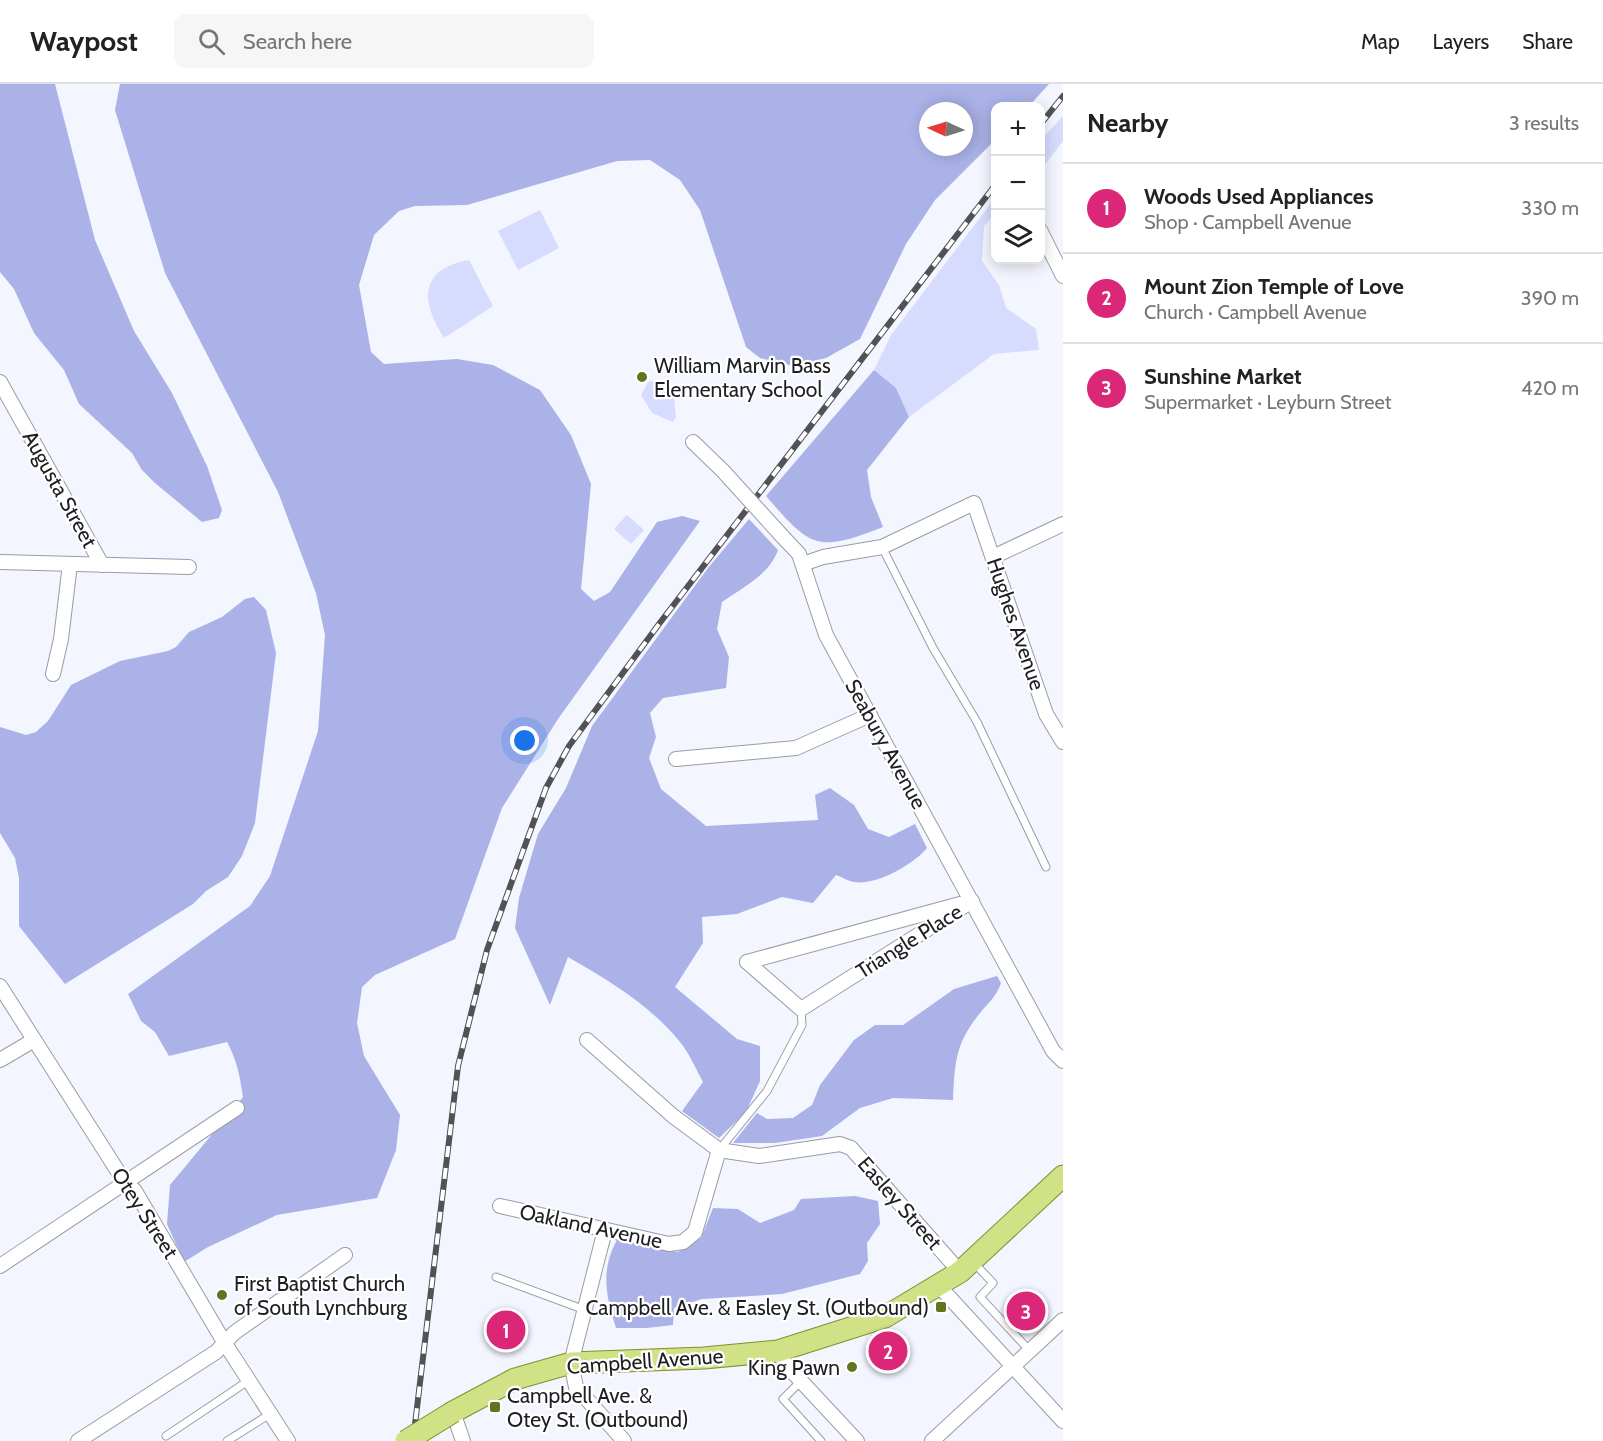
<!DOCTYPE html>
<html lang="en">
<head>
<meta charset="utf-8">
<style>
	body { margin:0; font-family:Cabin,sans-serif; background:#f6f6f6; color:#222 }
	.controls { position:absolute; right:18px; top:18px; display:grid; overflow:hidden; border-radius:12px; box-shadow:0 3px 15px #0003 }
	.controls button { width:54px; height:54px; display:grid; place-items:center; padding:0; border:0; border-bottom:2px solid #e0e0e0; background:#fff; color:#222; font:30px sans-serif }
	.compass { position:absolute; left:919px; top:18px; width:54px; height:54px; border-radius:50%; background:#fff; box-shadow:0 3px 15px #0003; rotate:274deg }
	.you { position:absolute; left:525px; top:657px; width:21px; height:21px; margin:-15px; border:4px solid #fff; border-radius:50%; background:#1a73e8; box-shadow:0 0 0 9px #1a73e833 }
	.badge { display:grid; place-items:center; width:39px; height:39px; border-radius:50%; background:#db2777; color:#fff; font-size:20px; font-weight:700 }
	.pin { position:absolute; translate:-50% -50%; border:3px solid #fff; box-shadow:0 2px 6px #0006 }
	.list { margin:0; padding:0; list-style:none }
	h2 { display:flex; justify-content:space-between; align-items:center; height:78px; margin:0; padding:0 24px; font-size:26px }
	h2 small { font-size:20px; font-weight:400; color:#767676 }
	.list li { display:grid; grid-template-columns:39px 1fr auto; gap:18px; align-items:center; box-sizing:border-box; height:90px; padding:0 24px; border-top:2px solid #e0e0e0 }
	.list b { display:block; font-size:22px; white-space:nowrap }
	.list p { margin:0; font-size:20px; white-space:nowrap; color:#767676 }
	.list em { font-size:20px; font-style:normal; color:#767676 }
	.icon { flex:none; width:33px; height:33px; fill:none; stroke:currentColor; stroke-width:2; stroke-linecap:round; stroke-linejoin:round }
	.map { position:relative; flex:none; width:1063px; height:1357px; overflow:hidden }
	header { display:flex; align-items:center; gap:36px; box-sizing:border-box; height:84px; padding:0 30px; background:#fff; border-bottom:2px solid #e0e0e0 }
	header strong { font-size:28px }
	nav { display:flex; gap:33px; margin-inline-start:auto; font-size:21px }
	.search { width:420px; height:54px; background:#f6f6f6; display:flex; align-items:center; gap:15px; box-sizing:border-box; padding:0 21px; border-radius:12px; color:#767676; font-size:22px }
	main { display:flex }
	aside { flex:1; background:#fff }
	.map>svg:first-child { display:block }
	.green { fill:#d7dcff }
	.forest { fill:#aab2e7; fill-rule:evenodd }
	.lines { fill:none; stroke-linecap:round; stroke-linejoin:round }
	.service-casing { stroke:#9a9ca5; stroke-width:9 }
	.minor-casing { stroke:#9a9ca5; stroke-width:16 }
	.primary-casing { stroke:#7f912f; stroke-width:23 }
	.service { stroke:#fff; stroke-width:7 }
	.minor { stroke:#fff; stroke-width:14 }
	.primary { stroke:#d1e286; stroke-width:21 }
	.rail-casing { stroke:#515156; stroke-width:6 }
	.rail { stroke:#fff; stroke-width:4; stroke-dasharray:11; stroke-linecap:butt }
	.minor-bridge-casing { stroke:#9a9ca5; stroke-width:16; stroke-linecap:butt }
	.primary-bridge-casing { stroke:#7f912f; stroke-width:23; stroke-linecap:butt }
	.minor-bridge { stroke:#fff; stroke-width:14 }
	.primary-bridge { stroke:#d1e286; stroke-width:21 }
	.poi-dot { fill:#637320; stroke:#fff; stroke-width:2 }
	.labels { text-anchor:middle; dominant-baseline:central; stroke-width:4.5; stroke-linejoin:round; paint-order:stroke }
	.poi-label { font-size:21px; fill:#1f1f23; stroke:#fff; text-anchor:start }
	.street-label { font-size:21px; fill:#1f1f23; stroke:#fff }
</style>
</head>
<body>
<header>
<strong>Waypost</strong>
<div class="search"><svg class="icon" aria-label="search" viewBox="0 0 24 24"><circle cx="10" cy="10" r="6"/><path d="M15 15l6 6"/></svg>Search here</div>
<nav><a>Map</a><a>Layers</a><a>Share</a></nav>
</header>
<main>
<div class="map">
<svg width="1063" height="1357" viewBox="0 0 1063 1357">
	<rect width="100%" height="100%" fill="#f3f5ff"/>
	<g class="green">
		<path d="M1063 32V57L1041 86V56Z"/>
		<path d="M995 114V129L984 142 982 177 999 201 1006 224 1036 245 1039 266 994 270 909 333 896 304 874 286 891 251Z"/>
		<path d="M540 126 559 164 518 186 498 147Z"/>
		<path d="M469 176 493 222 444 254C421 218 418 185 469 176Z"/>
		<path d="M659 296 673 303 676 333 673 338 652 329 641 311 648 298Z"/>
		<path d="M627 431 644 446 631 460 614 445Z"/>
	</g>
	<g class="forest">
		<path d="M0 0H55L95 156 134 247 172 309 207 382 222 426 219 434 202 438 155 399 142 386 132 369 79 320 64 286 34 249 14 205 0 188Z"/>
		<path d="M120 0H1049L1029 22H996L995 56 935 116 906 160 860 255 826 274 794 282 760 274 746 263 700 126 680 96 650 76 617 77 467 121 415 122 399 127 374 151 359 201 371 268 384 280 457 275 493 281 540 306 571 351 591 400 581 505 594 517 610 508 657 438 682 432 700 437 558 635 502 724 455 855 375 891 362 903 357 939 364 972 400 1031 396 1066 377 1114 277 1131 208 1163 184 1178 167 1140 170 1101 243 1013C240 993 237 976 227 958L169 972 155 948 141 937 128 910 250 822 270 792 318 647 325 551 316 509 278 408 165 189 115 26ZM928 27H964V63H928Z"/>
		<path d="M874 286 896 304 909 333 867 386 871 413 883 443C817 469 811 464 766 412Z"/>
		<path d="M749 435 778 466C770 490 742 504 722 518L717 545 729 573 726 604 663 614 650 629 656 653 649 674 661 705 706 742 818 736 815 711 830 704 854 721 868 745 889 753 915 740 927 764C914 780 876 802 854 798 848 797 842 793 836 791L813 819 782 813 737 830 702 833 703 859 675 903 737 955 760 962V997L746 1028 719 1054 682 1027 703 998C696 985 689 969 680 958 650 921 608 896 568 873L550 921 515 844 519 814 538 750 566 704 592 642 708 484Z"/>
		<path d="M254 513 266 526 276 569 255 739 242 772 228 793 206 807 193 820 65 900 19 842V794L15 774 0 749V643L26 651 36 648 48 637 71 601 120 577 168 567 176 563 189 548 222 533 245 515Z"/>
		<path d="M997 892 1001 899C997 912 988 919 980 929 955 960 955 978 953 1016L893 1014 860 1024 822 1052 775 1059H733L757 1029 767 1035 793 1034 812 1021 820 1001 854 956 875 941H903L954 905Z"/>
		<path d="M855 1112 878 1117 880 1140 867 1159 868 1177 860 1190 782 1210 702 1215 674 1224 673 1241 647 1244H616C606 1212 600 1187 617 1156L678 1168 701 1154 713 1124 738 1125 760 1139 794 1126 801 1115Z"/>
	</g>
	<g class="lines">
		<defs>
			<g id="service">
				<path d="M882 463 933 564 977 638 1046 783"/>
				<path d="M719 1066 767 1007 802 941 801 925"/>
				<path d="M974 1179 993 1199 980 1213 1030 1267"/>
				<path d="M496 1193 585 1226"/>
				<path d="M801 1297 783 1315 821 1357"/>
				<path d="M166 1352 248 1297"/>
				<path d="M227 1357 270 1330"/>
			</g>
			<g id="minor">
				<path d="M1040 146 1063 192"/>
				<path d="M0 298 102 481"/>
				<path d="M693 358 723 387"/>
				<path d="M782 452 799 470 826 551 1053 967 1063 977"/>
				<path d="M993 473 1063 440"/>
				<path d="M0 478 189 483"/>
				<path d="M803 480 823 473 882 463 974 419 1046 630 1063 658"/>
				<path d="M53 590 61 555 70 480"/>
				<path d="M676 675 796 664 870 631"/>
				<path d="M747 878 801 925 972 817"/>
				<path d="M747 878 960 820"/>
				<path d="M0 902 124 1097 135 1107 224 1258 288 1357"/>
				<path d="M587 956 673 1032 719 1066 759 1072 840 1060 851 1064 960 1188"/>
				<path d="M0 976 34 956"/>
				<path d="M500 1122 669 1160 683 1158 695 1148 719 1066"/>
				<path d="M605 1146 571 1279 576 1303 624 1357"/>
				<path d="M0 1182 237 1024"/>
				<path d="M939 1202 1063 1337"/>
				<path d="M778 1267 786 1281 857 1357"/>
				<path d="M453 1328 463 1357"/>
				<path d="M78 1357 216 1268 234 1249 345 1171"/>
				<path d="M932 1357 1063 1236"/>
			</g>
			<path id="primary" d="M453 1328 515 1295 571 1279 704 1274 778 1267 885 1233 960 1188 1063 1092"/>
		</defs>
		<use href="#service" class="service-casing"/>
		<use href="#minor" class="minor-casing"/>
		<use href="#primary" class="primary-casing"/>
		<use href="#service" class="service"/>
		<use href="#minor" class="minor"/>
		<use href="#primary" class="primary"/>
		<defs>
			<g id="rail">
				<path d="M1040 41 1063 12"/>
				<path d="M413 1357 458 982 487 866 546 704 569 662 659 540 996 100"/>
			</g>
		</defs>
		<use href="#rail" class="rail-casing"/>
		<use href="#rail" class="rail"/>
		<defs>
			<path id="minor-bridge" d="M723 387 782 452"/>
			<path id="primary-bridge" d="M406 1357 453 1328"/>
		</defs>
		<use href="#minor-bridge" class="minor-bridge-casing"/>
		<use href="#primary-bridge" class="primary-bridge-casing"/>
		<use href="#minor-bridge" class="minor-bridge"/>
		<use href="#primary-bridge" class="primary-bridge"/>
	</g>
	<g class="poi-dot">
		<circle cx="642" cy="293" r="6"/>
		<circle cx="222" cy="1211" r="6"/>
		<rect x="935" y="1217" width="12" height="12" rx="3"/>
		<circle cx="852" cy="1283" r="6"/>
		<rect x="489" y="1317" width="12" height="12" rx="3"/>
	</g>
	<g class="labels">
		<g class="poi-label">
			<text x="654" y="281">William Marvin Bass<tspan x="654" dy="24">Elementary School</tspan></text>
			<text x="234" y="1199">First Baptist Church<tspan x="234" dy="24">of South Lynchburg</tspan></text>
			<text x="929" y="1223" text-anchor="end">Campbell Ave. &amp; Easley St. (Outbound)</text>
			<text x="840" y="1283" text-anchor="end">King Pawn</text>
			<text x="507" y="1311">Campbell Ave. &amp;<tspan x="507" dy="24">Otey St. (Outbound)</tspan></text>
		</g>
		<g class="street-label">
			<text transform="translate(60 405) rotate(61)">Augusta Street</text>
			<text transform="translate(1016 540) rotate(71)">Hughes Avenue</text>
			<text transform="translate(886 660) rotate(61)">Seabury Avenue</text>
			<text transform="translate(909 857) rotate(-32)">Triangle Place</text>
			<text transform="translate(900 1119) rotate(49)">Easley Street</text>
			<text transform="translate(145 1129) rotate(57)">Otey Street</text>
			<text transform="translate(591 1142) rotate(12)">Oakland Avenue</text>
			<text transform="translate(645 1277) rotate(-4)">Campbell Avenue</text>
		</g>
	</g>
</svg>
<div class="controls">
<button>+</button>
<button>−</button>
<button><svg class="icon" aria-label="layers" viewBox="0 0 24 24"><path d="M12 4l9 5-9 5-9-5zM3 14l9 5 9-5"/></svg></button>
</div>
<svg class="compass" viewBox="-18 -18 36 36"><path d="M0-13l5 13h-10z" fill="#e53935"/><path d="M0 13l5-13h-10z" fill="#767676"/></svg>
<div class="you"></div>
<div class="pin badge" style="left:506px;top:1246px">1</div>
<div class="pin badge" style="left:888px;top:1267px">2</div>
<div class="pin badge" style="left:1026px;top:1227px">3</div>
</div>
<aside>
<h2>Nearby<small>3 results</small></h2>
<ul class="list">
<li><span class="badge">1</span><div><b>Woods Used Appliances</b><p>Shop · Campbell Avenue</p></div><em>330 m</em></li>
<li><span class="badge">2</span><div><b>Mount Zion Temple of Love</b><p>Church · Campbell Avenue</p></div><em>390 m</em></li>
<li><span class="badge">3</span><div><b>Sunshine Market</b><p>Supermarket · Leyburn Street</p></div><em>420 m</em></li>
</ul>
</aside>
</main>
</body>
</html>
